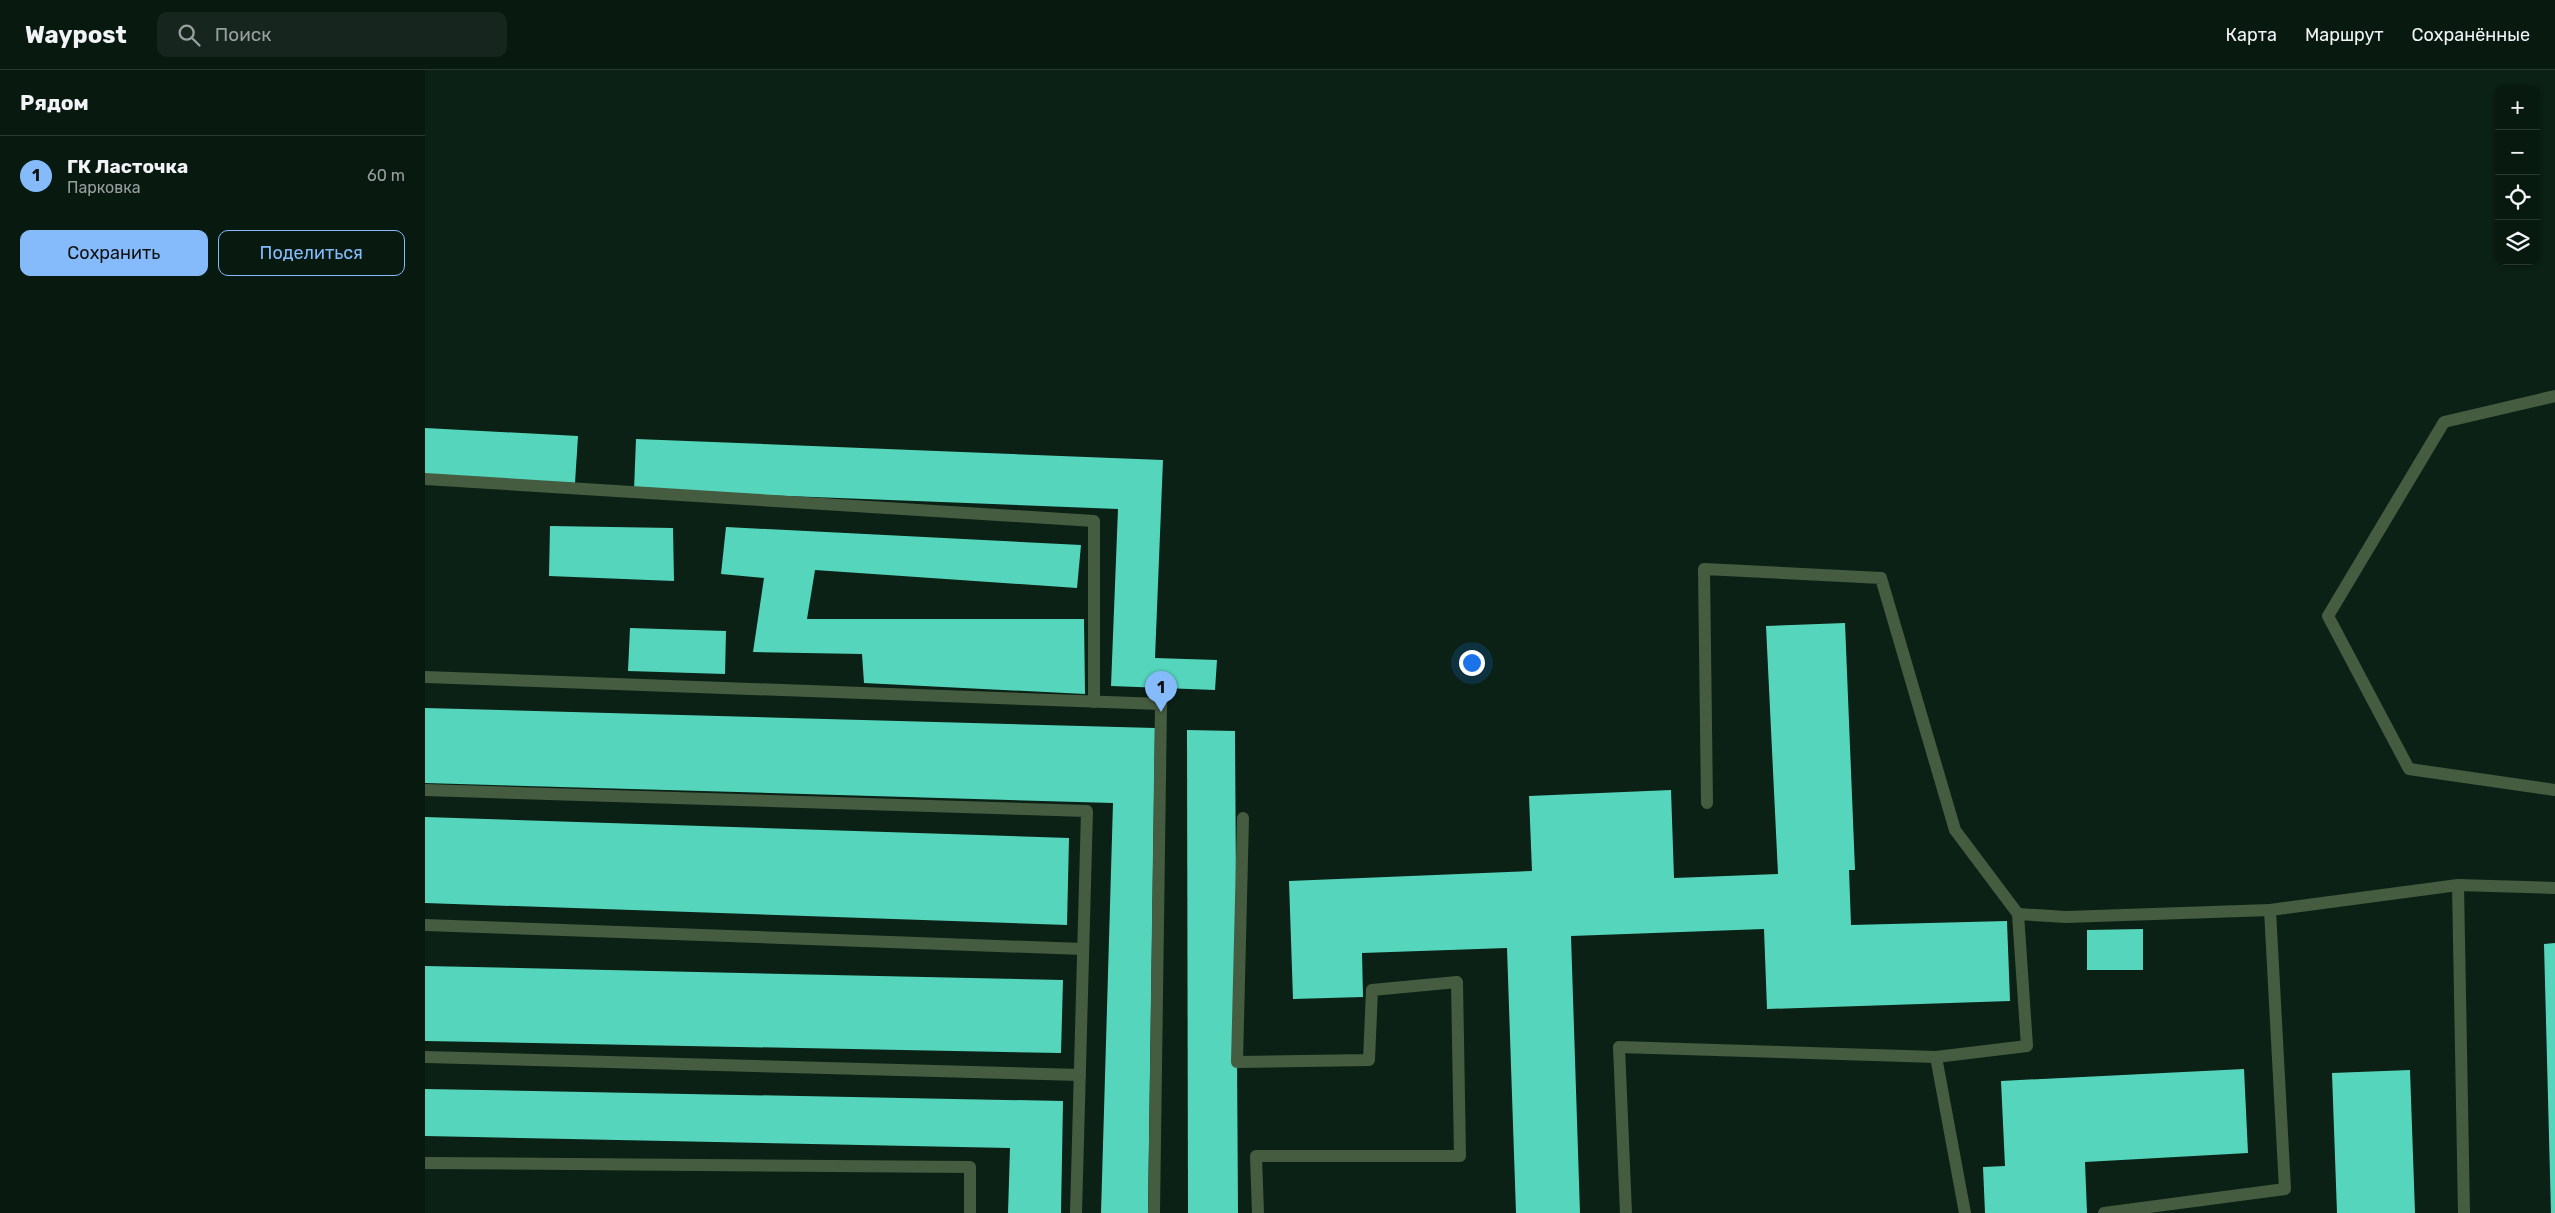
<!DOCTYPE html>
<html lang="ru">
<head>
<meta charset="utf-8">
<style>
	body { margin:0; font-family:Rubik,sans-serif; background:#16261e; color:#f1f3f6 }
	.controls { position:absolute; right:15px; top:15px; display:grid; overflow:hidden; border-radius:10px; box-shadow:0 1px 4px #0004 }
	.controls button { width:45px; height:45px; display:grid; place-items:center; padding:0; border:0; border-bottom:1px solid #293830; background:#081910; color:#f1f3f6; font:25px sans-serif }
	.you { position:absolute; left:1046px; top:592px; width:18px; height:18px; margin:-12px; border:4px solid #fff; border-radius:50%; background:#1a73e8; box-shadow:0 0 0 8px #1a73e833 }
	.badge { display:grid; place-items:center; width:32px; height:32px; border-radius:50%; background:#85bbfb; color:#111; font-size:16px; font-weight:700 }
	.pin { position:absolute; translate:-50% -41px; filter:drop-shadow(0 1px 2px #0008) }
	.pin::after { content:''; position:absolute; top:26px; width:18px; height:15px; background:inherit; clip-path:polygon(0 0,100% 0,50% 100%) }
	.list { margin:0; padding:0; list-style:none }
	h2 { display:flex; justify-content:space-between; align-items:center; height:65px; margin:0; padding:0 20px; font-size:21px }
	h2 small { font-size:16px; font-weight:400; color:#98a09f }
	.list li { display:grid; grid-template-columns:32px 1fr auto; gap:15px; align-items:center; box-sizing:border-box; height:80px; padding:0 20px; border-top:1px solid #293830 }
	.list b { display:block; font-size:19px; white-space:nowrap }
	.list p { margin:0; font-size:16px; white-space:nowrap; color:#98a09f }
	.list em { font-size:16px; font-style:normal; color:#98a09f }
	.actions { display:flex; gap:10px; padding:15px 20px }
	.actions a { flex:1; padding:11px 0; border:1px solid #85bbfb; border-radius:10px; text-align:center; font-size:18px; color:#85bbfb }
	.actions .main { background:#85bbfb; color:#111 }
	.icon { flex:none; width:28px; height:28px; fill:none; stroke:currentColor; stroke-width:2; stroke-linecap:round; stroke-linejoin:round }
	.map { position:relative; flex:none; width:2130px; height:1143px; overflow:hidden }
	header { display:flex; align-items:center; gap:30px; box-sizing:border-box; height:70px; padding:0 25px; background:#081910; border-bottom:1px solid #293830 }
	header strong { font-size:24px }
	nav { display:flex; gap:28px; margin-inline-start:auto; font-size:18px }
	.search { width:350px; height:45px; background:#16261e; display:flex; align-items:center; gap:12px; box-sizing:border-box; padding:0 18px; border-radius:10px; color:#98a09f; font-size:19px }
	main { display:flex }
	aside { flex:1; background:#081910 }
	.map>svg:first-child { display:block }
	.building { fill:#55d6bc }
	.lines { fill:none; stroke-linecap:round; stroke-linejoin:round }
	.service { stroke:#455c40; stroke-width:12 }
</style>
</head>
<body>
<header>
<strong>Waypost</strong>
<div class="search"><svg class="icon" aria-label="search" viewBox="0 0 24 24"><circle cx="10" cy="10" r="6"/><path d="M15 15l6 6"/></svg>Поиск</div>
<nav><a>Карта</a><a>Маршрут</a><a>Сохранённые</a></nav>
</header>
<main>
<aside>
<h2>Рядом<small></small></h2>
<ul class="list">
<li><span class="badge">1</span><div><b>ГК Ласточка</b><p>Парковка</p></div><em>60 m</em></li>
</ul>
<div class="actions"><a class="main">Сохранить</a><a>Поделиться</a></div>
</aside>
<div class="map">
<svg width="2130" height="1143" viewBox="0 0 2130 1143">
	<rect width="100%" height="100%" fill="#0b2115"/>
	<g class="building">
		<path d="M0 358 153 366 150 413 0 405Z"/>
		<path d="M211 369 738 390 730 588 792 590 790 620 686 616 693 439 209 420Z"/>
		<path d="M125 456 248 458 249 511 124 506Z"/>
		<path d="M301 457 656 475 652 518 390 500 382 549H659L660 624 439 613 437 584 328 582 339 508 296 504Z"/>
		<path d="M1420 553 1430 800H1424L1426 855 1582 851 1585 931 1342 939 1339 859 1146 866 1155 1143H1091L1082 878 937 883 938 927 868 929 864 811 1107 801 1104 726 1246 720 1249 808 1353 804 1341 556Z"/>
		<path d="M205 558 301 561 300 604 203 601Z"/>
		<path d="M0 638 730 658 723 1143H676L688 733 0 713Z"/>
		<path d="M762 660 810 661 813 1143H763Z"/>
		<path d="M0 747 644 768 642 855 0 833Z"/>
		<path d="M1718 859V900H1662V860Z"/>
		<path d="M2130 873V1143H2126L2119 874Z"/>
		<path d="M0 896 638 910 636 983 0 971Z"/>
		<path d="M1819 999 1823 1083 1660 1092 1662 1143H1560L1558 1097 1580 1096 1576 1011Z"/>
		<path d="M1985 1000 1990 1143H1912L1907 1003Z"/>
		<path d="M0 1019 638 1031 636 1143H583L585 1078 0 1066Z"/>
	</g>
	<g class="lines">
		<g class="service">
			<path d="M2130 326 2019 352 1903 546 1984 699 2130 720"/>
			<path d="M0 409 669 451V632"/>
			<path d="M0 607 736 634 729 1143"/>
			<path d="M0 720 662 741 651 1143"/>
			<path d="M1282 733 1279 499 1456 508 1530 760 1593 844"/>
			<path d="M818 748 812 992 944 990 947 920 1032 912 1035 1086H831L833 1143"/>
			<path d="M1845 840 2033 815"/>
			<path d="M0 855 658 879"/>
			<path d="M0 987 655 1005"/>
			<path d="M1511 987 1540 1143"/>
			<path d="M0 1093 545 1097V1143"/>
			<path d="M1201 1143 1194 977 1511 987 1602 976 1593 844 1641 847 1845 840 1860 1119 1679 1143"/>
			<path d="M2039 1143 2033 815 2130 818"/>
		</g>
	</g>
</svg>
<div class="controls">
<button>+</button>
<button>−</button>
<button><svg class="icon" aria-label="locate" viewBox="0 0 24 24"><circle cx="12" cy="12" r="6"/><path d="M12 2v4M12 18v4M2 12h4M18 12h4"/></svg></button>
<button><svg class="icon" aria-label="layers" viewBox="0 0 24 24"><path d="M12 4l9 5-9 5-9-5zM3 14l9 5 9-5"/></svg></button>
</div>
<div class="you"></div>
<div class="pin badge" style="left:736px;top:642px">1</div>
</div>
</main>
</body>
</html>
